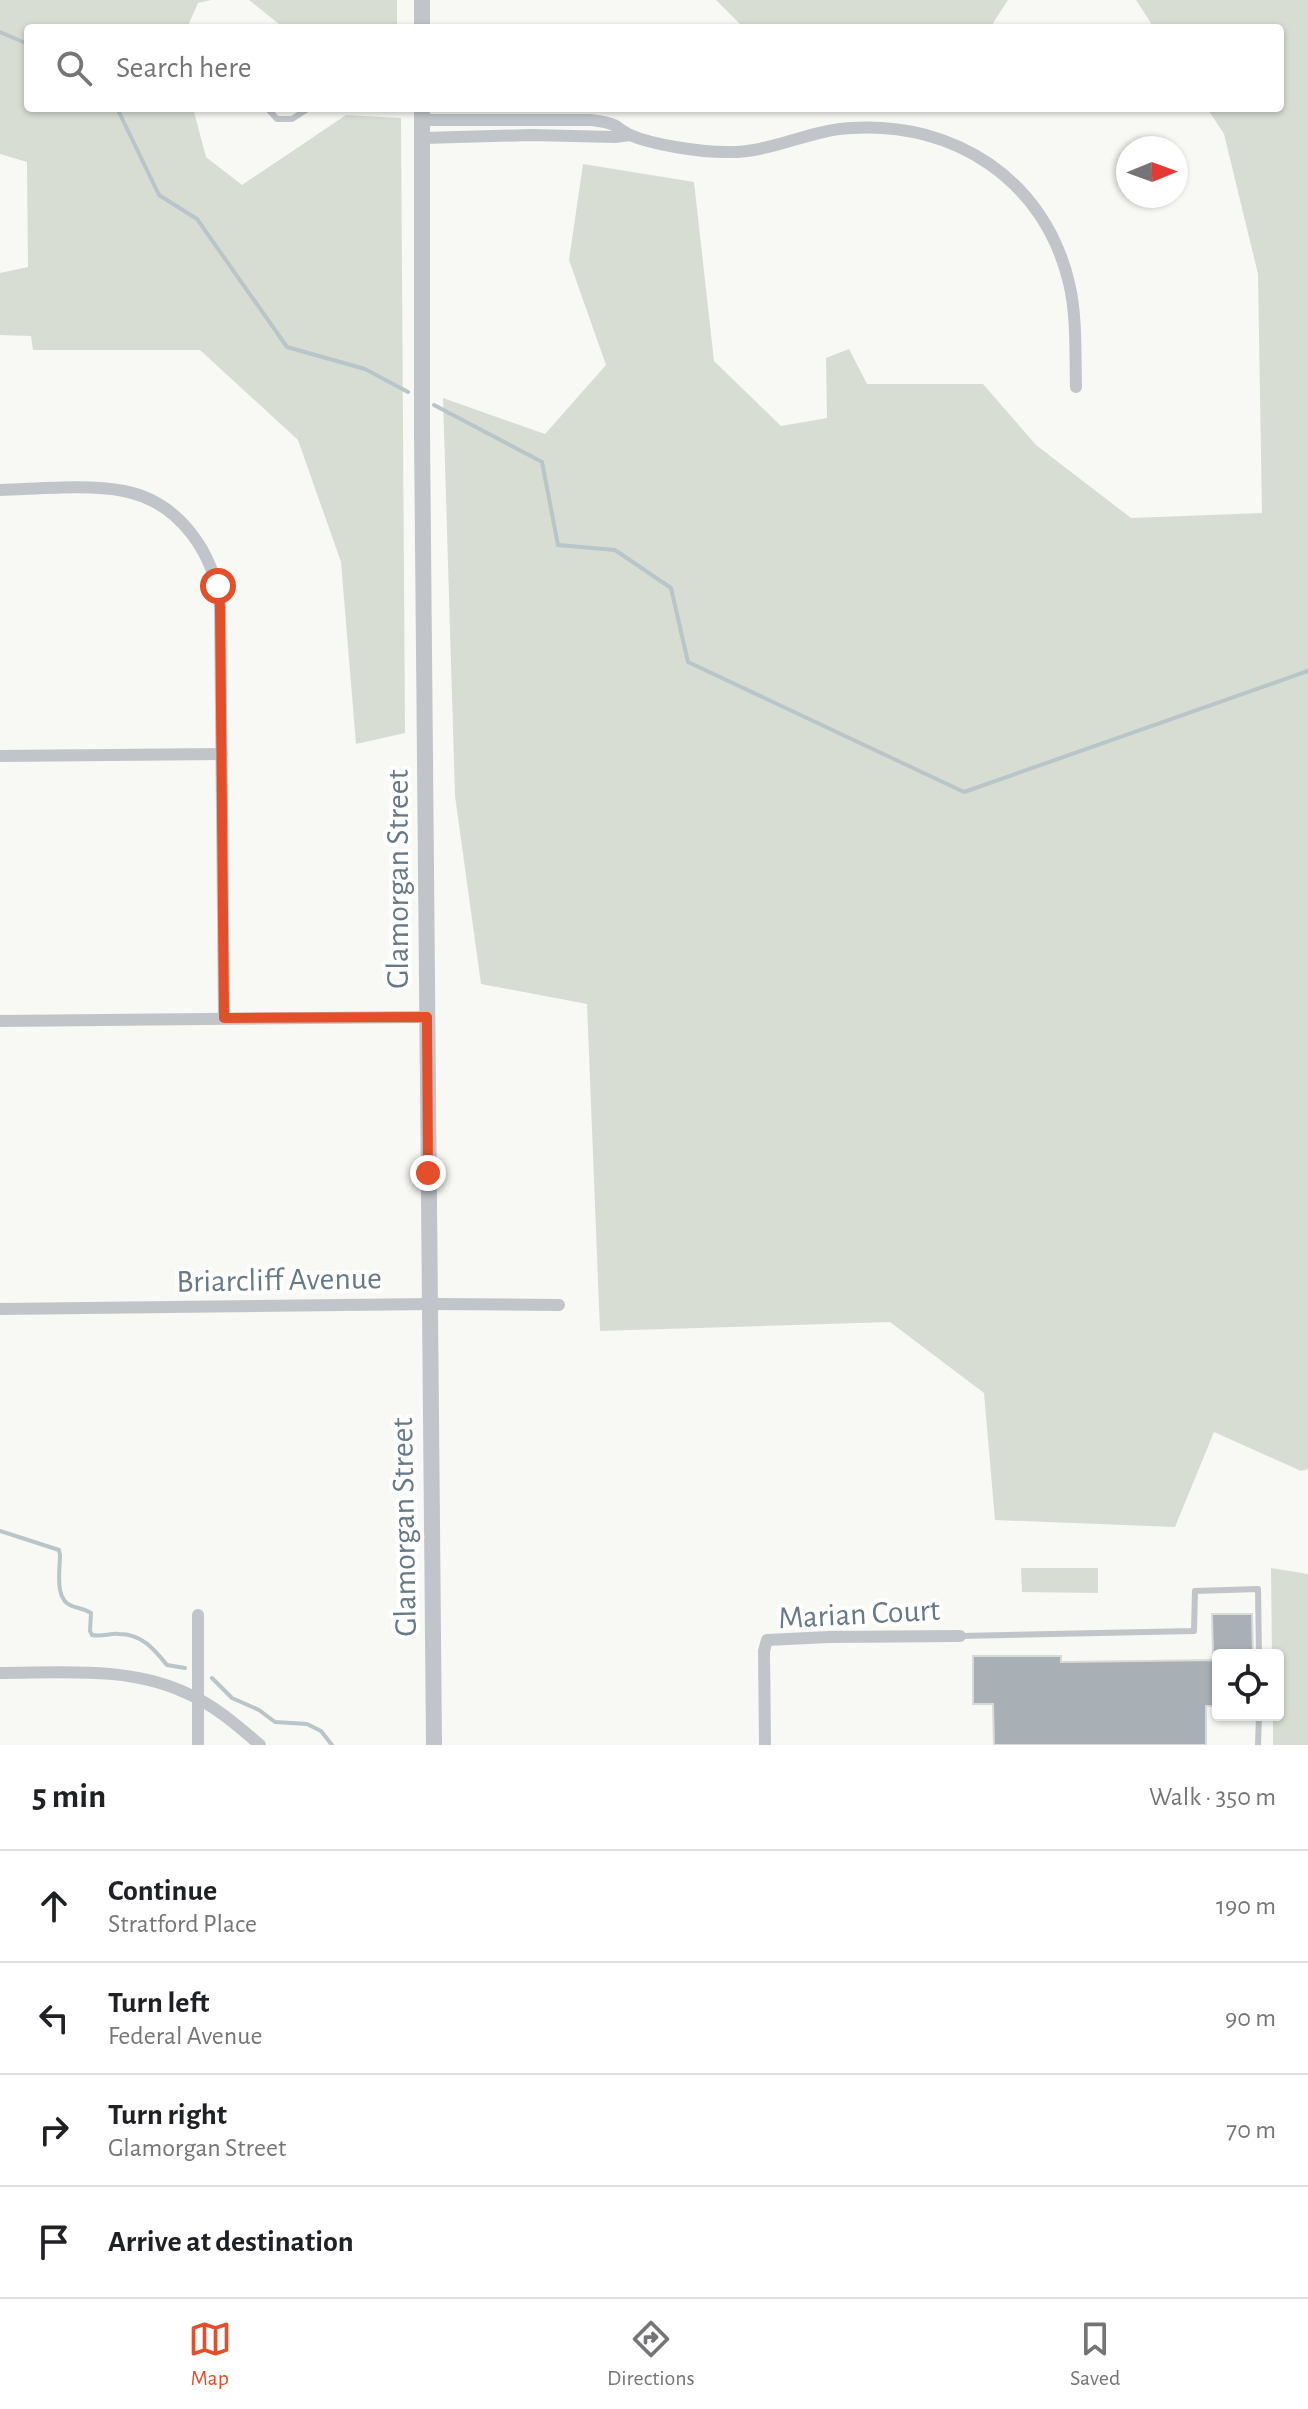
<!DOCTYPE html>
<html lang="en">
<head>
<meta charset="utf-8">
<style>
	body { margin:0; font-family:"Alegreya Sans",sans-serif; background:#f6f6f6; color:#202124 }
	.controls { position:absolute; right:24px; bottom:24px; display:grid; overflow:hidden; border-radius:8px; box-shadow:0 2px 6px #0004 }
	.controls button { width:72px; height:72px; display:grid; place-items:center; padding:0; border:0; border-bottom:2px solid #e0e0e0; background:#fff; color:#202124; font:40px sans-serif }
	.compass { position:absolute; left:1116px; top:136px; width:72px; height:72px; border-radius:50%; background:#fff; box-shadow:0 2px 6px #0004; rotate:89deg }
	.stop { position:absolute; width:24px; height:24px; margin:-18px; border:6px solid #e34f2a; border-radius:50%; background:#fff }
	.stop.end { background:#e34f2a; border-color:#fff; box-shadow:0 2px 8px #0008 }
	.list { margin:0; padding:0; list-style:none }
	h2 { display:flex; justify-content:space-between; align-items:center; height:104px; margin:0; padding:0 32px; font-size:34px }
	h2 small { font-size:26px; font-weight:400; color:#757577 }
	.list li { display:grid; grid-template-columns:52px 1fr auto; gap:24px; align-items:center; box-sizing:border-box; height:112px; padding:0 32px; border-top:2px solid #e0e0e0 }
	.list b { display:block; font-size:30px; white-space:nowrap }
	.list p { margin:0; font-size:26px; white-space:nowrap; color:#757577 }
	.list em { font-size:26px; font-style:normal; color:#757577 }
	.icon { flex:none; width:44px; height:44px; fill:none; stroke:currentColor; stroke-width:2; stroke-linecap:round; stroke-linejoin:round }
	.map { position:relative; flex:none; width:1308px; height:1745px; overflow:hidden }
	.search { position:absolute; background:#fff; box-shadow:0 2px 6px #0004; left:24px; right:24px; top:24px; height:88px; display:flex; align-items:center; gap:20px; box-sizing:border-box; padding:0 28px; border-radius:8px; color:#757577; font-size:30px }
	.sheet { height:552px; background:#fff }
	nav { display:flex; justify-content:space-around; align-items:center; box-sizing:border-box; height:112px; border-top:2px solid #e0e0e0; background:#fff; font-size:22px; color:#757577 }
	nav a { display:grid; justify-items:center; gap:4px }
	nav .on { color:#e34f2a }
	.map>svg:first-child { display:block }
	.green { fill:#d8ddd4 }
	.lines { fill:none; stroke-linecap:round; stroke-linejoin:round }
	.stream { stroke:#b8c5c9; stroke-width:4 }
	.building { fill:#a8b0b6; stroke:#d9d9d7; stroke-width:2 }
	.service { stroke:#c1c5c9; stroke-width:6 }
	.minor { stroke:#c1c5c9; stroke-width:12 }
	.tertiary { stroke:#c1c5c9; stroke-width:16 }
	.route { stroke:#e34f2a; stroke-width:10 }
	.labels { text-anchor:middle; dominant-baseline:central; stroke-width:8; stroke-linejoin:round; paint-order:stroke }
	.street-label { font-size:32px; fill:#677986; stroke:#fff }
</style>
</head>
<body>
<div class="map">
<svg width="1308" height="1745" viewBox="0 0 1308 1745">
	<rect width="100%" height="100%" fill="#f8f8f5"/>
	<g class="green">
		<path d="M0 0H211L198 3 187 28H28V108H193L206 157 242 185 346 115 401 118 405 733 356 744 341 562 298 440 200 350H33L31 336 0 335V273L28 267 27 162 0 154Z"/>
		<path d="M249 0H397V28H284Z"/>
		<path d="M716 0H1008L990 28H744Z"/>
		<path d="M1136 0H1308V1469L1301 1471 1214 1432 1175 1527 995 1520 984 1393 890 1322 600 1331 587 1004 481 984 455 796 443 398 545 434 606 365 569 260 583 164 694 182 714 361 781 426 827 418 826 358 849 349 867 384H983L1036 445 1131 518 1262 513 1258 274 1224 134 1207 108H1280V28H1154Z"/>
		<path d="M1021 1568H1098V1593L1022 1592Z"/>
		<path d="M1271 1568 1308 1574V1745H1273V1715H1278V1655H1272Z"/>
	</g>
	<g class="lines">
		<g class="stream">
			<path d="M0 32 28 44"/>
			<path d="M117 108 159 195 197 219 287 347 365 369 408 392"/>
			<path d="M434 405 542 462 558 545 615 550 671 588 688 662 964 792 1308 671"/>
			<path d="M0 1531 59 1550 60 1555C60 1570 54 1600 72 1606 80 1609 84 1608 91 1613L90 1631 92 1635C102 1637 110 1633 119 1634 142 1634 154 1649 167 1665L185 1668"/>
			<path d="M212 1678 232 1698 259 1710 275 1722 307 1724 321 1731 332 1745"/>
		</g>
	</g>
	<g class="building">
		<path d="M1212 1614H1252L1253 1655H1213Z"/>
		<path d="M973 1656H1061V1662L1218 1660V1706H1206V1745H994L993 1704H973Z"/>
	</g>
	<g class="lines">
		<g class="service">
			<path d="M267 108 277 119H292L309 108"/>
			<path d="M960 1636 1194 1631 1195 1591 1258 1589 1259 1655"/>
			<path d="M1258 1745 1259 1715"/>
		</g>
		<g class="minor">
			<path d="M423 120H590C598 121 607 122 614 125 619 128 624 132 630 135 653 145 700 152 726 152 769 154 808 130 851 128 954 121 1045 180 1069 283 1077 316 1075 353 1076 387"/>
			<path d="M423 138 531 135 615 137 630 135"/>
			<path d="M0 490C38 489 88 484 124 491 180 502 215 554 220 607L224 1018"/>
			<path d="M0 756 222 754"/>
			<path d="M0 1021 427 1017"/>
			<path d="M0 1309 430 1304 559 1305"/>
			<path d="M0 1673C61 1673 127 1666 184 1692 213 1704 237 1725 260 1745"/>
			<path d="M198 1745V1615"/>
			<path d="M765 1745 764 1651 767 1640 829 1637 960 1636"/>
		</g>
		<g class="tertiary">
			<path d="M422 0V28"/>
			<path d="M422 108V433L434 1745"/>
		</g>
	</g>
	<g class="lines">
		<path class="route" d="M218 586 220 607 224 1018 427 1017 428 1173"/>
	</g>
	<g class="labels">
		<g class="street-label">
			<text transform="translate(398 879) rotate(-90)">Glamorgan Street</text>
			<text transform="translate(279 1280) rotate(-1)">Briarcliff Avenue</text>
			<text transform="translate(404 1527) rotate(-91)">Glamorgan Street</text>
			<text transform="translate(859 1614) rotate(-3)">Marian Court</text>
		</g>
	</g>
</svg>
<div class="controls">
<button><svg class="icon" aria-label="locate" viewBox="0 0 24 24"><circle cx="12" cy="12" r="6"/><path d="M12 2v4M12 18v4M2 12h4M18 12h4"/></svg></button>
</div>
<svg class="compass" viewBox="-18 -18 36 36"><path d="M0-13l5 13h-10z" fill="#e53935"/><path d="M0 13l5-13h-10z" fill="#757577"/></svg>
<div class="stop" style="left:218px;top:586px"></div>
<div class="stop end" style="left:428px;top:1173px"></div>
<div class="search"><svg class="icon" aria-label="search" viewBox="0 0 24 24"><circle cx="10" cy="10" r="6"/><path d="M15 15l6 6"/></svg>Search here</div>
</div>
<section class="sheet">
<h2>5 min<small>Walk · 350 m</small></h2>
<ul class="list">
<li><svg class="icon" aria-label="ahead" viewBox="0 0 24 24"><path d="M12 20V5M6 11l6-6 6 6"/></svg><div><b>Continue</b><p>Stratford Place</p></div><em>190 m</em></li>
<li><svg class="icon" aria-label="left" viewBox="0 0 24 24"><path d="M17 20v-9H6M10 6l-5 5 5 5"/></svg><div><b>Turn left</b><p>Federal Avenue</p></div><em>90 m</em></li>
<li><svg class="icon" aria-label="right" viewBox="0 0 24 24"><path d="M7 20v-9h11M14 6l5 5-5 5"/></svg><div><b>Turn right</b><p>Glamorgan Street</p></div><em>70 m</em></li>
<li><svg class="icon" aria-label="arrive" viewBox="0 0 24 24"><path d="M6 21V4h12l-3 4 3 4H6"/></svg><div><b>Arrive at destination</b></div></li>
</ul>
</section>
<nav>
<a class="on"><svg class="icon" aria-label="map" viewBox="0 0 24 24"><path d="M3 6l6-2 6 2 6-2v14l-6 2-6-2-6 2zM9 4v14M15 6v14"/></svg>Map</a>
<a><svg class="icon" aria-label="directions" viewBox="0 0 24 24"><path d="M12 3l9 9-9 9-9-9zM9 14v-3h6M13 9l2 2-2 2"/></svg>Directions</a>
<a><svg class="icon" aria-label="saved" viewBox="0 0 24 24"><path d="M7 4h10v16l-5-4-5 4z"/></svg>Saved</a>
</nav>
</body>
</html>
